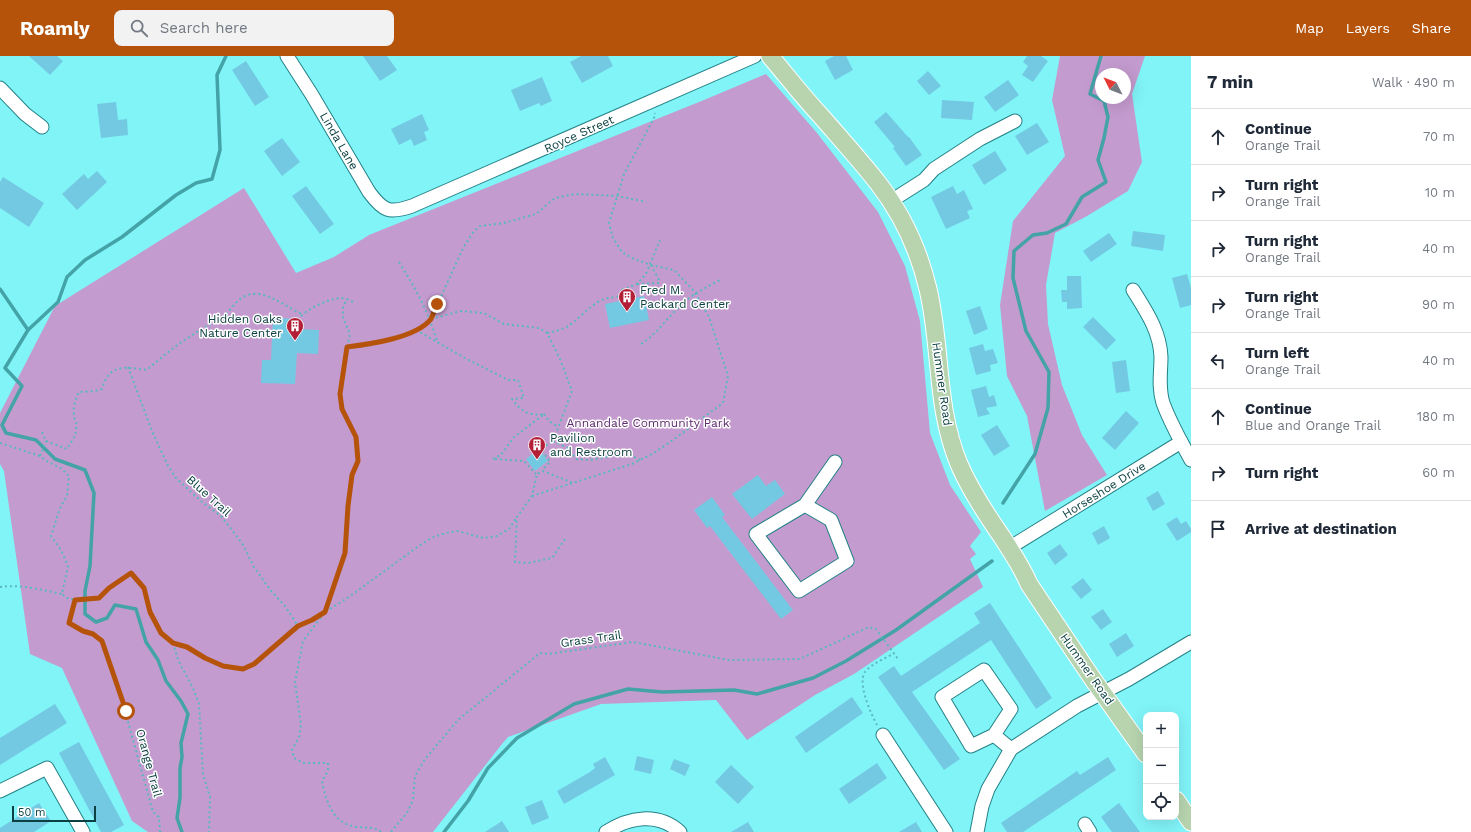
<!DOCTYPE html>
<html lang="en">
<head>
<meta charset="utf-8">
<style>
	body { margin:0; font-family:"Work Sans",sans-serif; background:#f2f2f3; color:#1f2937 }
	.controls { position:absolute; right:12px; bottom:12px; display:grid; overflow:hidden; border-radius:8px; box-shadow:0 4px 16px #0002 }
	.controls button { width:36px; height:36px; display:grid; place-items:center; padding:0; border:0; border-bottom:1px solid #e0e1e3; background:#fff; color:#1f2937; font:20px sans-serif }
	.compass { position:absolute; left:1095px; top:12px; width:36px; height:36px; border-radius:50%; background:#fff; box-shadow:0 4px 16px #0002; rotate:312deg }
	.scale { position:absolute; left:12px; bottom:10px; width:84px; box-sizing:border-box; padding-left:4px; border:2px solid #0c4042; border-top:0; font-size:11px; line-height:14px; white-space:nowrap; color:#0c4042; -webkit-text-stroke:3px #fff; paint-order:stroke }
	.stop { position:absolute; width:12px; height:12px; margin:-9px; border:3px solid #b45309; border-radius:50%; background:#fff }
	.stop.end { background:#b45309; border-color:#fff; box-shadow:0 1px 4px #0008 }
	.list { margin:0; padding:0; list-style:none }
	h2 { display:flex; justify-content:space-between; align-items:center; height:52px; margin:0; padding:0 16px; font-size:17px }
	h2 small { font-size:13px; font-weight:400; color:#747a83 }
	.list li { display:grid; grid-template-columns:26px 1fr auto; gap:12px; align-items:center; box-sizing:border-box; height:56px; padding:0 16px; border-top:1px solid #e0e1e3 }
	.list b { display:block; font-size:15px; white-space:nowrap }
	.list p { margin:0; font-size:13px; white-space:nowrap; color:#747a83 }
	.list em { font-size:13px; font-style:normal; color:#747a83 }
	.icon { flex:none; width:22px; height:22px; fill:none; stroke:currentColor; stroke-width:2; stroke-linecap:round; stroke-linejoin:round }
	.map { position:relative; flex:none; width:1191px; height:776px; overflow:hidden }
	header { display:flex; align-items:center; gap:24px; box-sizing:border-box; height:56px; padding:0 20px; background:#b45309; color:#fff }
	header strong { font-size:19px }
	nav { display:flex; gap:22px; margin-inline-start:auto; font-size:14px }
	.search { width:280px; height:36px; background:#f2f2f3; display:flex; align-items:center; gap:10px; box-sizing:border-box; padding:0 14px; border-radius:8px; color:#747a83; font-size:15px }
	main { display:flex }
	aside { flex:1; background:#fff }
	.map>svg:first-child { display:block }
	.green { fill:#c49bcf; fill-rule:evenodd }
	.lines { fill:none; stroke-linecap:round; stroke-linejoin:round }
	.stream { stroke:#43a3a7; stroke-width:3.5 }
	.building { fill:#74c9e2 }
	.minor-casing { stroke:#238185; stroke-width:15 }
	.major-casing { stroke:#fff; stroke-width:19 }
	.path { stroke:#5ab8bc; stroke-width:2; stroke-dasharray:2 3; stroke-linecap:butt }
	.minor { stroke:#fff; stroke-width:13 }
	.major { stroke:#b7d4af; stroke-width:17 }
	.route { stroke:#b45309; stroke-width:5 }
	.labels { text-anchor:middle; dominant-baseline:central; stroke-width:3; stroke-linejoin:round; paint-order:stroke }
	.street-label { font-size:12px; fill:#0c4042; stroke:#fff }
	.poi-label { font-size:12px; fill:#0c4042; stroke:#fff; text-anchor:start }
	.park-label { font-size:12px; fill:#5e2a6b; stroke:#fff }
</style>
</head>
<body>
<header>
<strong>Roamly</strong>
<div class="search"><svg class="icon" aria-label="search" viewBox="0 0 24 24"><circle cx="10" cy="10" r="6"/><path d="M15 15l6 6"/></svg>Search here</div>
<nav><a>Map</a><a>Layers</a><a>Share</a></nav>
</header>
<main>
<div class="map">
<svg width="1191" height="776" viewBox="0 0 1191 776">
	<rect width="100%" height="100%" fill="#81f4f8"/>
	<g class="green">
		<path d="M1060 0H1145L1132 38 1142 106 1128 135 1087 160 1055 177 1046 229 1048 268 1062 329 1082 379 1107 419 1045 455 1027 360 1007 320 1000 249 1013 165 1065 100 1052 44ZM1101 18H1125V42H1101Z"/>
		<path d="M766 18 817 77 878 156 905 210 920 265 930 377 950 429 981 476 970 490 976 498 970 503 983 531 854 618 815 639 747 684 716 644 601 648 508 681 502 688 433 776H148L132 765 62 612 30 598 4 415 0 408V357L55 250 244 132 296 217 334 201 369 179 704 44Z"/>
	</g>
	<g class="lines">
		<g class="stream">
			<path d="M0 233 28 274 5 312 22 330 2 369 6 377 36 384 55 403 85 414 94 437 90 510 85 535V558L96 566 107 562 115 549 136 553 146 586 158 604 166 625 181 645 188 658 181 687 182 701 180 712V742L177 762 182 776"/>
			<path d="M28 274 58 246 67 221 85 204 122 181 176 139 196 127 212 123 220 94 217 19 226 0"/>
			<path d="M1003 447 1035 398 1048 352 1049 316 1026 275 1013 222 1014 195 1033 179 1047 177 1066 168 1082 141 1106 126 1098 104 1104 82 1108 61 1104 45 1090 38 1101 0"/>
			<path d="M444 776 468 745 488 712 517 682 574 648 628 633 662 636 734 634 757 638 813 622 846 605 896 574 992 505"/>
		</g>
	</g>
	<g class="building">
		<path d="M29 0H57L63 5 50 19Z"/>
		<path d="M363 0H387L397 14 380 25Z"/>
		<path d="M581 0H608L613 10 582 27 570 6Z"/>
		<path d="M834 0H846L853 14 835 24 825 5Z"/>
		<path d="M1027 0H1041L1048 5 1033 26 1022 19 1028 10 1023 6Z"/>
		<path d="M246 5 269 41 255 50 232 14Z"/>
		<path d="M928 15 941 30 929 39 917 25Z"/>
		<path d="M542 21 552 45 541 50 539 47 520 55 511 34Z"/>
		<path d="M1008 24 1019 39 995 56 984 41Z"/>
		<path d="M942 44 974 46 972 64 941 62Z"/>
		<path d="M116 46 118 64 127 63 128 79 101 82 97 48Z"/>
		<path d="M886 56 908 81H909L922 99 906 110 893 92 895 91 874 66Z"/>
		<path d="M422 58 429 74 424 76 427 84 414 90 411 83 399 89 391 73Z"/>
		<path d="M1037 67 1049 86 1027 99 1015 80Z"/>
		<path d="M282 82 300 106 282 120 264 95Z"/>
		<path d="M995 95 1007 114 984 129 972 109Z"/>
		<path d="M97 115 107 126 77 154 62 138 84 118 88 123Z"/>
		<path d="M3 121 44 147 29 171 0 152V126Z"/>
		<path d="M306 130 334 168 320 178 292 140Z"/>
		<path d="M953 130 957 138 964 134 973 153 967 155 970 162 946 173 931 141Z"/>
		<path d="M1133 175 1165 179 1163 195 1131 190Z"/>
		<path d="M1109 177 1117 188 1091 206 1083 195Z"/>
		<path d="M1187 218 1191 232V249L1180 252 1172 222Z"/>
		<path d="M1067 220H1081L1082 252 1067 253V246H1062L1061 234H1067Z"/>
		<path d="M644 240 649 264 610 272 605 248Z"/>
		<path d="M980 250 988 273 974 279 966 255Z"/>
		<path d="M1093 261 1116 284 1106 294 1083 271Z"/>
		<path d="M273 262 297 263 296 273 319 274 318 298 297 297 295 328 261 327 262 304H271Z"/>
		<path d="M983 288 985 295 993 293 998 307 990 309 991 315 976 319 969 292Z"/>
		<path d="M1126 304 1130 335 1116 337 1112 306Z"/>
		<path d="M986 330 989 341 994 339 997 350 986 352 990 358 978 361 971 334Z"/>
		<path d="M1126 355 1139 367 1115 394 1102 382Z"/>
		<path d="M997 369 1010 390 994 400 981 379Z"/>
		<path d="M539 393 548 405 535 415 526 403Z"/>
		<path d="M758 419 766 430 775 424 785 438 752 463 732 438Z"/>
		<path d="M1158 435 1165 448 1153 455 1146 442Z"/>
		<path d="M712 441 725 459 722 461 793 554 781 563 710 470 707 472 694 454Z"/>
		<path d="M1177 461 1181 468 1186 465 1191 473V476L1177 485 1166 468Z"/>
		<path d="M1104 470 1110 482 1098 489 1092 477Z"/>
		<path d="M1060 488 1068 499 1055 509 1047 497Z"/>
		<path d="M1083 522 1092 534 1081 543 1071 531Z"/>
		<path d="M990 547 1052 642 1036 653 991 584 912 636 960 703 944 714 878 621 894 610 901 620 980 567 974 557Z"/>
		<path d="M1103 553 1112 566 1101 574 1091 561Z"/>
		<path d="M1126 577 1134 590 1117 601 1109 588Z"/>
		<path d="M852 641 863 657 806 697 795 681Z"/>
		<path d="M55 648 67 667 0 709V682Z"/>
		<path d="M79 686 124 769 111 776H101L59 697Z"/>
		<path d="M637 700 654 704 651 718 634 714Z"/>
		<path d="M605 701 615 719 564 748 557 735 590 716 595 712 593 708Z"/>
		<path d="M1108 701 1116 714 1023 776H1007L1001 767 1077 715 1080 719Z"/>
		<path d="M674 703 690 709 685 720 670 713Z"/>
		<path d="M877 707 887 722 849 748 839 733Z"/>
		<path d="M731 709 754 731 738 748 715 726Z"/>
		<path d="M542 744 549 762 532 769 525 751Z"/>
		<path d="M39 747 51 765 34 776H0V772Z"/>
		<path d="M1119 747 1140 776H1112L1101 761Z"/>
		<path d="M502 765 509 776H485Z"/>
		<path d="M748 766 754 776H731Z"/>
		<path d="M916 766 922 776H899Z"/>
	</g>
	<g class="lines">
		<defs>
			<g id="minor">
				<path d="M287 0 312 39 369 136C383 155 389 158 412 150L755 0"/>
				<path d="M0 32 25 58 42 71"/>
				<path d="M891 145 924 124 934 113 980 83 1015 65"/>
				<path d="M1133 234C1146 255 1160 275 1161 301 1161 316 1158 331 1163 347 1170 366 1181 386 1191 404"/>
				<path d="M805 449 756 478 799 535 847 505 831 464 805 449 835 406"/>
				<path d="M1009 492 1181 386"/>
				<path d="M883 679 946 776"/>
				<path d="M994 679 1011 653 984 614 942 641 971 690 994 679 1011 693"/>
				<path d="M0 735 47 712 83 776"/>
				<path d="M1085 768 1090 776"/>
				<path d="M606 776C629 761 658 756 680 776"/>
				<path d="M977 776 982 750 988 733 1011 693 1077 650 1129 623 1191 586"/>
			</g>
			<g id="major">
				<path d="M770 0C787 20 803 41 821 60 840 82 860 104 878 127 902 158 919 195 928 233 942 292 935 350 959 408 970 434 986 458 1002 481 1012 497 1022 511 1029 528L1092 622 1146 698"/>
				<path d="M1176 744 1191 766"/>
			</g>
		</defs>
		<use href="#minor" class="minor-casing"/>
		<use href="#major" class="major-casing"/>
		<g class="path">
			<path d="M399 206C416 233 428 255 437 285"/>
			<path d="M637 228 659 227V224L651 209"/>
			<path d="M623 244 622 234 637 228 646 218 660 184"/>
			<path d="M431 263 463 192 474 175 480 170 504 167 536 158 555 142 575 138 618 140 646 146"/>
			<path d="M298 264C304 254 329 242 342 242 345 242 350 245 354 246"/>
			<path d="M416 274 463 301 508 324H518L524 342 512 343C521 355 528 360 544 358"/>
			<path d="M547 277C575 272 575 262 595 248 602 242 614 241 623 240"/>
			<path d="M641 288C657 278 666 263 679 251 691 239 705 232 720 224"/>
			<path d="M347 291 386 285 416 274 431 263 461 255 484 257 504 268 539 272 547 277 560 303 572 335 553 385 541 393 550 406 545 411 543 415"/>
			<path d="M128 311 152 375 168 410 176 422 202 446 221 460 242 487 254 511 271 535 285 550 298 570"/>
			<path d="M544 358 549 365 558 371"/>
			<path d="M42 376 46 385"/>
			<path d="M46 385 67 393 75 380 77 368C71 359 74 346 79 336L95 335 102 333C109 307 125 311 147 314 162 301 177 288 194 278 202 272 212 268 221 263 232 254 238 238 254 238 271 237 287 252 302 258"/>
			<path d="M553 385 568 392 576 403 590 404 627 397 640 404"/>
			<path d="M0 387 40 400 47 405 62 413 69 420 67 440 60 452 51 480 61 494 68 510 62 538 67 542 75 544 69 567 83 575 93 578 102 585 125 655 153 756 159 761 160 776"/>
			<path d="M40 400 46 385"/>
			<path d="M493 403 501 399 514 381 543 359"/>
			<path d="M495 403 524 405 536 418"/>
			<path d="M532 440 632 408 654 397 677 381 723 347 728 320 709 261 693 234 674 214 651 209 632 202 622 196 613 182 609 167 624 118 654 62 655 57"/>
			<path d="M565 483 552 502 528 507 515 506 517 461 532 440 537 418 543 415 573 427"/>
			<path d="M0 531C20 528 42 534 62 538"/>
			<path d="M75 544 99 542 109 532 131 517 145 532 150 556 161 577 173 587 187 591 205 602 223 610 243 613 255 608 298 570 312 564 325 556 345 497 348 450 352 419 358 405 356 381 342 353 340 338 347 291 350 278 343 262V250L347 244"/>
			<path d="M173 587 178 604 193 632 199 648 203 718 210 741 209 776"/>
			<path d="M877 669C871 658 857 627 865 616 872 607 885 603 894 597"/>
			<path d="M381 776C373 770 367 772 357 771 333 768 326 746 322 725L328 715V707H303L294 702 292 694 299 681 301 669 295 626 303 585 325 556 349 541 416 492 431 482 446 477 457 475 484 482 497 480 509 473 517 461"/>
			<path d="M391 776 407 757 413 744 415 720 425 703 458 664 540 597 548 598 633 586 729 604 800 603 869 571 876 573 898 603"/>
		</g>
		<use href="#minor" class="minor"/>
		<use href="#major" class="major"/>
	</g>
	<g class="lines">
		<path class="route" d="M126 655 102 585 93 578 83 575 69 567 75 544 99 542 109 532 131 517 144 532 150 556 161 577 173 587 187 591 205 602 223 610 243 613 254 608 298 570 312 564 325 556 345 497 348 450 352 419 358 405 356 381 342 353 340 338 347 291C370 288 416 282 431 263 433 259 435 252 437 248"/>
	</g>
	<defs>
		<symbol id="building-pin" viewBox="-11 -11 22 30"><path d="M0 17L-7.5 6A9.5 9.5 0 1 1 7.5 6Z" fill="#b21f37" stroke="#fff"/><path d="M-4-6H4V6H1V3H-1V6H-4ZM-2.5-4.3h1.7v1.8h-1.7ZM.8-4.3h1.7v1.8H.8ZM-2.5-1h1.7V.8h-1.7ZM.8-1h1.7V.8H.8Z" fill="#fff"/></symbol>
	</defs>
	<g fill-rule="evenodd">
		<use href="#building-pin" x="617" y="231" width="20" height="27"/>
		<use href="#building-pin" x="285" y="260" width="20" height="27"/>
		<use href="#building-pin" x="527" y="379" width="20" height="27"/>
	</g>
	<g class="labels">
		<g class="street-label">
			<text transform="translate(579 78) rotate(-24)">Royce Street</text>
			<text transform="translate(339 85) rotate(60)">Linda Lane</text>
			<text transform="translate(942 328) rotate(82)">Hummer Road</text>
			<text transform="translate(1104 434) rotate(-32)">Horseshoe Drive</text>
			<text transform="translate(209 440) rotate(42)">Blue Trail</text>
			<text transform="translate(591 583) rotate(-8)">Grass Trail</text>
			<text transform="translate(1087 613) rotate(55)">Hummer Road</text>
			<text transform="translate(149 707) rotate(75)">Orange Trail</text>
		</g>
		<g class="poi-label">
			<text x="640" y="234">Fred M.<tspan x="640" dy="14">Packard Center</tspan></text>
			<text x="282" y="263" text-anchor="end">Hidden Oaks<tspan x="282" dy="14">Nature Center</tspan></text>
			<text x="550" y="382">Pavilion<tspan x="550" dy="14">and Restroom</tspan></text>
		</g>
		<g class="park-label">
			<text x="648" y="367">Annandale Community Park</text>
		</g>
	</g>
</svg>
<div class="controls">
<button>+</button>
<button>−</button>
<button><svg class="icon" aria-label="locate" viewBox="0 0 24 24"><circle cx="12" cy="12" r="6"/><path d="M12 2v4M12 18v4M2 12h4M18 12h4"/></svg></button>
</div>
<svg class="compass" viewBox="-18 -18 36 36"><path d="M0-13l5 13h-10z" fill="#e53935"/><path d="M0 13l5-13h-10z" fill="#747a83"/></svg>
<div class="scale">50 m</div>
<div class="stop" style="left:126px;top:655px"></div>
<div class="stop end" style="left:437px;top:248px"></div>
</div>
<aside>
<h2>7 min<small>Walk · 490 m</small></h2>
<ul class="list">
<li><svg class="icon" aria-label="ahead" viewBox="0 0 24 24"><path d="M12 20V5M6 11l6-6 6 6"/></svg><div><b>Continue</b><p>Orange Trail</p></div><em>70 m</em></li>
<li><svg class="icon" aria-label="right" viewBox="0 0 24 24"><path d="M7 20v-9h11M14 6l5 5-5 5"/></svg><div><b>Turn right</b><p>Orange Trail</p></div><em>10 m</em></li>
<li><svg class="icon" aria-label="right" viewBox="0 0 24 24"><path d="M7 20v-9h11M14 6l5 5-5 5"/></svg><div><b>Turn right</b><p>Orange Trail</p></div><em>40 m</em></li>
<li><svg class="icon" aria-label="right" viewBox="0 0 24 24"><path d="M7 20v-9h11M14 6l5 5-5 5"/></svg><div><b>Turn right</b><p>Orange Trail</p></div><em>90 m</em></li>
<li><svg class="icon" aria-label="left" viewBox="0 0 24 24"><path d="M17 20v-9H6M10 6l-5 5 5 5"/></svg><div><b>Turn left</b><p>Orange Trail</p></div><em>40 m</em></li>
<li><svg class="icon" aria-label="ahead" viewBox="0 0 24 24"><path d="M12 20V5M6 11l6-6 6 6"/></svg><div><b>Continue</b><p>Blue and Orange Trail</p></div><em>180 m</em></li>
<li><svg class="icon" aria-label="right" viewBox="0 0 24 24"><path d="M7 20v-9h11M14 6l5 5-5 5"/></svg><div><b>Turn right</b></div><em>60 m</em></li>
<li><svg class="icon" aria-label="arrive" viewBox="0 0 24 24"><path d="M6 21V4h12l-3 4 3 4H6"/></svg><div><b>Arrive at destination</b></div></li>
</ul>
</aside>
</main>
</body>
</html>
